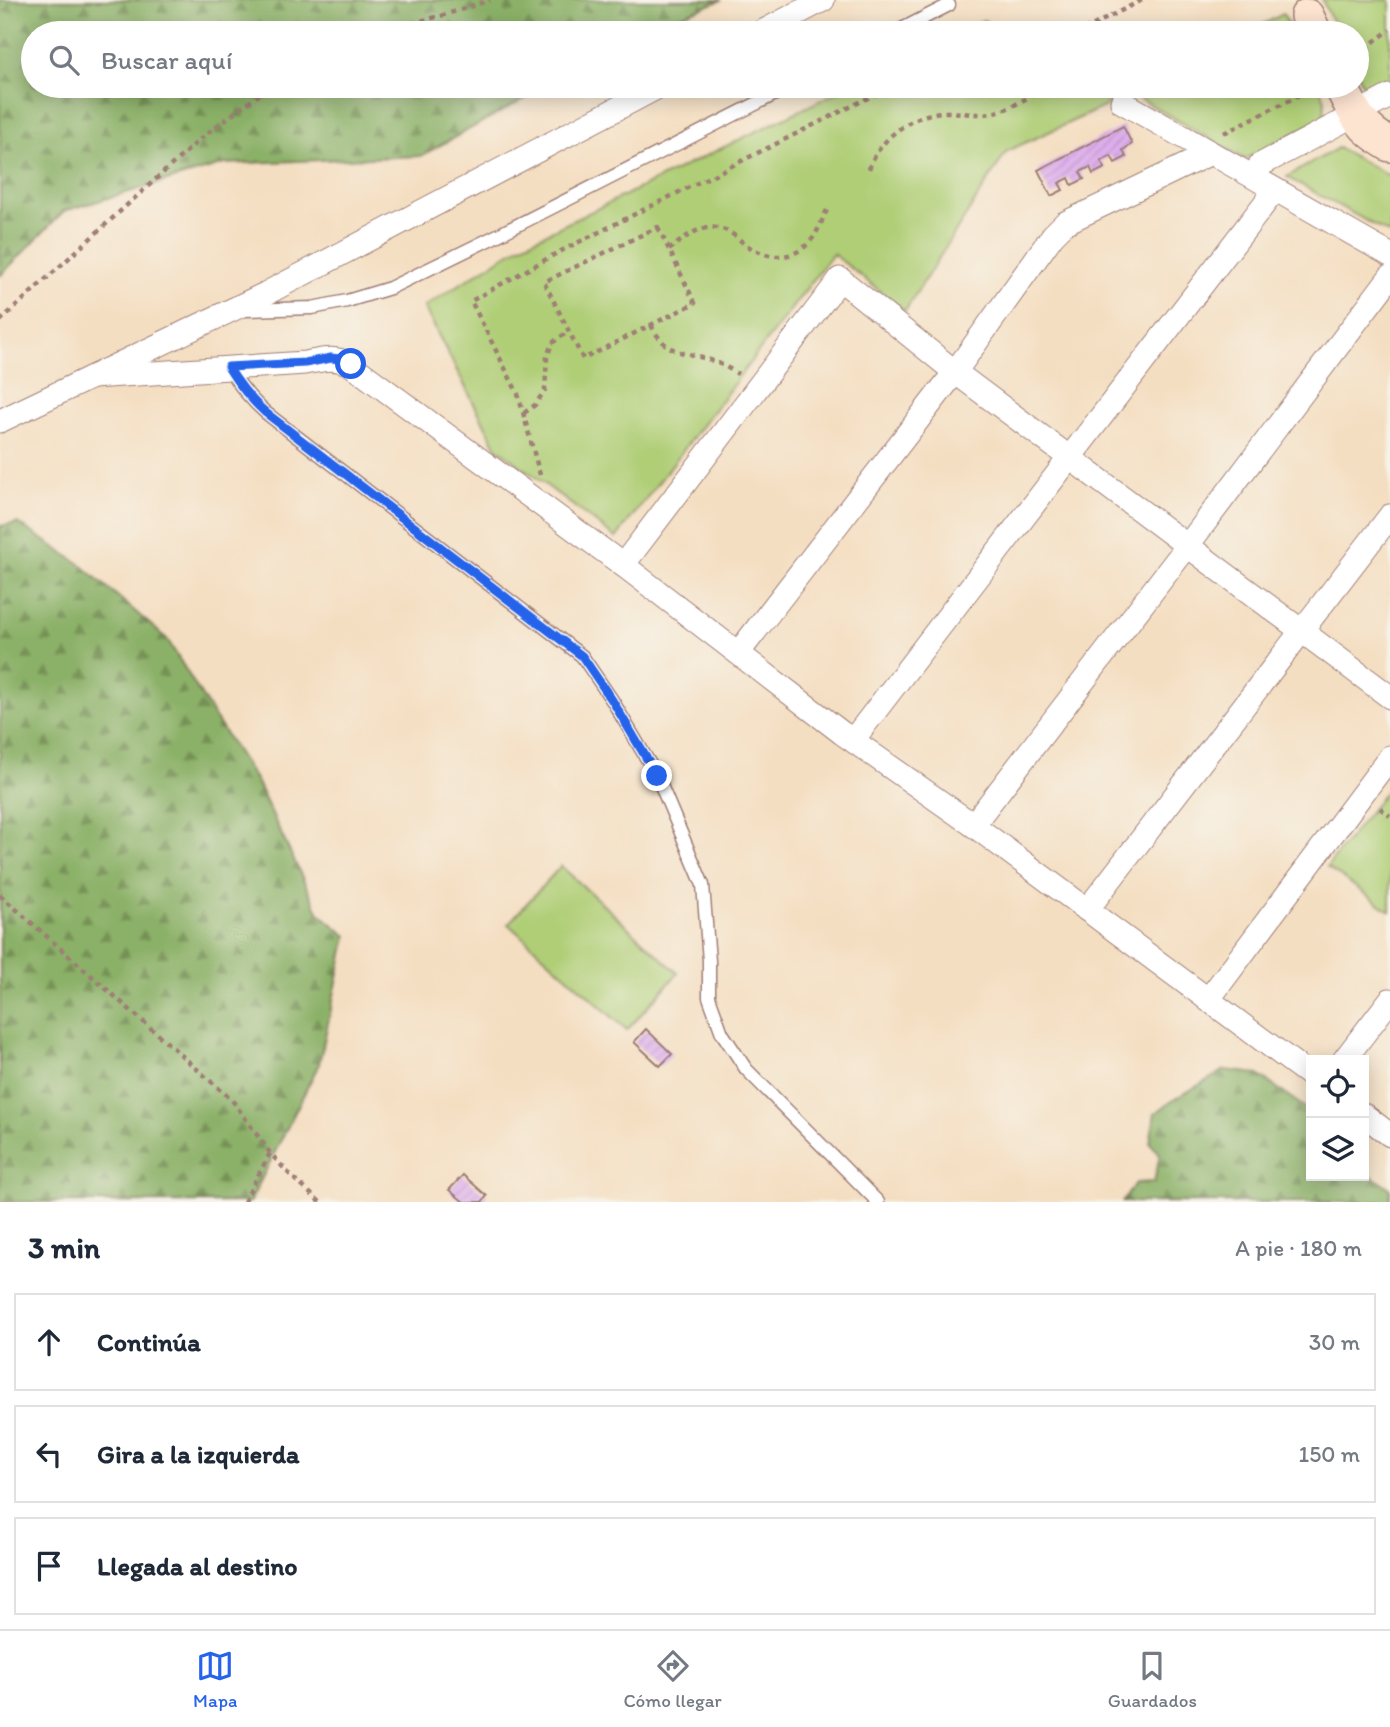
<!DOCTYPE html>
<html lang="es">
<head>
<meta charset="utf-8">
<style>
	body { margin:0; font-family:Itim,sans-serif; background:#f2f2f3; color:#1f2937 }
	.controls { position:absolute; right:21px; bottom:21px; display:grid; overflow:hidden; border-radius:0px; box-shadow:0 4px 18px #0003 }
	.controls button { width:63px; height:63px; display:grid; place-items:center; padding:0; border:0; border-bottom:2px solid #e0e1e3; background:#fff; color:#1f2937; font:35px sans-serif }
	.stop { position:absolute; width:21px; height:21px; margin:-16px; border:5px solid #2563eb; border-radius:50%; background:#fff }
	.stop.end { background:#2563eb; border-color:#fff; box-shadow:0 2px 7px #0008 }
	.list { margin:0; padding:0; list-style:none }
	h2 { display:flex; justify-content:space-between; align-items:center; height:91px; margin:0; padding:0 28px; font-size:30px }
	h2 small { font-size:23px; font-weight:400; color:#747a83 }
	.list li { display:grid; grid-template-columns:46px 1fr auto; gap:21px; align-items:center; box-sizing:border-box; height:98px; margin:0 14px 14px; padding:0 14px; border:2px solid #e0e1e3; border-radius:0px }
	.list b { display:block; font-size:26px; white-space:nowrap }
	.list em { font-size:23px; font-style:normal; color:#747a83 }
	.icon { flex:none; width:38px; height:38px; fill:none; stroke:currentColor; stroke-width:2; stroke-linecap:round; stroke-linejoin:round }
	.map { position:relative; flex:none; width:1390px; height:1202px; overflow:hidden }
	.search { position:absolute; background:#fff; box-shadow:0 4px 18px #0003; left:21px; right:21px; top:21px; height:77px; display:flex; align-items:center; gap:18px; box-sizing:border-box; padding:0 24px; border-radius:38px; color:#747a83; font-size:26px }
	.sheet { height:427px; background:#fff }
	nav { display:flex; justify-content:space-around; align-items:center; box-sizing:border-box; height:98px; border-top:2px solid #e0e1e3; background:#fff; font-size:19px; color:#747a83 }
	nav a { display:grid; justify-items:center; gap:4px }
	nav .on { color:#2563eb }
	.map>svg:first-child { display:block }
	.green { fill:#afce76; stroke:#7c7650; stroke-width:2 }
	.forest { fill:url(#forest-firs); stroke:#6a6849; stroke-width:2 }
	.building { fill:url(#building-hatch) }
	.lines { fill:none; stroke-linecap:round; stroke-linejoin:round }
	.lane-casing { stroke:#9f7e76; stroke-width:15 }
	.street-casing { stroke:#9f7e76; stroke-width:25 }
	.secondary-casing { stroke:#9f7e76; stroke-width:36 }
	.path { stroke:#9f7e76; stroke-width:4.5; stroke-dasharray:5 5; stroke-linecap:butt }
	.lane { stroke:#fff; stroke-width:12 }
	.street { stroke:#fff; stroke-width:23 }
	.secondary { stroke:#fde4d1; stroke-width:33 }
	.route { stroke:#2563eb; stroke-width:9 }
</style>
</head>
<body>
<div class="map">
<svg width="1390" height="1202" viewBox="0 0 1390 1202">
	<defs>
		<pattern id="forest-firs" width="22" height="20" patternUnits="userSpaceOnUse" patternTransform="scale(1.75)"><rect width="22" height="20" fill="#8bb167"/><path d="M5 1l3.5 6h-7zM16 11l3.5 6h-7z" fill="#748f55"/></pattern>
		<pattern id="building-hatch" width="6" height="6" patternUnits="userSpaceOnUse" patternTransform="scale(1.75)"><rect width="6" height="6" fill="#deafed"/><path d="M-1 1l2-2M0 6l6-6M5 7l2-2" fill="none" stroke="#c096cb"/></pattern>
	</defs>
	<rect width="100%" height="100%" fill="#f7f3e8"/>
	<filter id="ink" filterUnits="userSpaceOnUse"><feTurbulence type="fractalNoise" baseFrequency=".0143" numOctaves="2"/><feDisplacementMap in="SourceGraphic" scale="14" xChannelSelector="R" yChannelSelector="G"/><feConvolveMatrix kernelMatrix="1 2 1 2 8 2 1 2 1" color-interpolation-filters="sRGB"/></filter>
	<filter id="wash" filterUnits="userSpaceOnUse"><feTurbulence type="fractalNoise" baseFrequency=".00686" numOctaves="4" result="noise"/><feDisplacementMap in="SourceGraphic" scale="28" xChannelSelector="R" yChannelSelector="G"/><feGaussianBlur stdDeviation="1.57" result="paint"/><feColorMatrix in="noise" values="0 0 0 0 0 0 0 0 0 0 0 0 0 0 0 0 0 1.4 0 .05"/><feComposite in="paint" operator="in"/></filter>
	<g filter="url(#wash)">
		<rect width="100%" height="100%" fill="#f4dec1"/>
		<g class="green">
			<path d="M1322 0H1390V82C1349 103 1357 59 1357 33H1338Z"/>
			<path d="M1283 14 1293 33H1246Z"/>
			<path d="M984 20 1003 33H957Z"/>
			<path d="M850 86H1082L1110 104 1007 151 905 311 833 254 616 538 497 448 424 307 520 246Z"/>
			<path d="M1144 86H1319L1325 100 1324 118 1245 159 1130 93Z"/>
			<path d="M1338 148 1390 176V234L1287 177Z"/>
			<path d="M1390 786V911L1327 867Z"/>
			<path d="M561 866 678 973 627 1030 508 924Z"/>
		</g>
		<g class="forest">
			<path d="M0 0H722L655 26 643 33H33V86H548L421 156 225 164 64 211 0 276Z"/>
			<path d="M18 523 80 564 167 639 212 713 256 781 319 913 347 936 319 1064 250 1202H0V526Z"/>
			<path d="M1225 1070 1257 1074 1304 1107 1311 1114V1176H1364V1168L1373 1177 1390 1188V1202H1122L1136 1183 1154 1182 1160 1154 1150 1143 1155 1113 1178 1097Z"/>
		</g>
		<g id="blocks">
			<g class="building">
				<path d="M1123 126 1132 144 1123 150 1126 157 1115 163 1111 156 1101 161 1105 168 1093 174 1090 167 1080 172 1084 179 1072 185 1069 178 1059 183 1063 190 1051 196 1038 170Z"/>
				<path d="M646 1029 672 1054 660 1066 634 1042Z"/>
				<path d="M463 1175 487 1196 482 1202H464L449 1190Z"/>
			</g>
		</g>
	</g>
	<g filter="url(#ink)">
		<use href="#blocks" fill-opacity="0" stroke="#9f7e76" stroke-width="2"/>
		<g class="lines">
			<defs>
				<g id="lane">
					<path d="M894 33 949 5"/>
					<path d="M244 310 312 308 347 301 390 288 492 238 791 86"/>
					<path d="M228 367C239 385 250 399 266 413L582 656 612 700 657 776 703 885 709 961V997L722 1033 746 1069 878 1202"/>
				</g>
				<g id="street">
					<path d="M760 33 823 0"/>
					<path d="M1122 102 1390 255"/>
					<path d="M1260 165 1390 96"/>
					<path d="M92 377 305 363C323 360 333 356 350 364L623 565 842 733 973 825 1311 1076"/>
					<path d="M0 421 265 294 660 86"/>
					<path d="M623 565 840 279 955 372 1390 697"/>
					<path d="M739 652 955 372 1053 235 1065 223 1211 153"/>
					<path d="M853 740 1275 190"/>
					<path d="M973 825 1188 545 1390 277"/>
					<path d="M1087 910 1390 516"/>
					<path d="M1208 1000 1390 757"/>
					<path d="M1344 1060 1390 1000"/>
					<path d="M1364 1115 1390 1135"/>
				</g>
				<g id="secondary">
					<path d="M1307 16 1315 33"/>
					<path d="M1341 86C1355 115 1361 128 1390 145"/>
				</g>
			</defs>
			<use href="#lane" class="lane-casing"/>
			<use href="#street" class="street-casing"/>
			<use href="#secondary" class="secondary-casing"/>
			<g class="path">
				<path d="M1084 30 1142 0"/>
				<path d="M373 33 444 15 490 0"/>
				<path d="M1357 54 1390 30"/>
				<path d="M1092 86 1103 92"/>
				<path d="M1224 133 1313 88"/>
				<path d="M869 169C879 138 915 111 948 112 962 112 976 116 991 113 1011 109 1027 99 1043 86"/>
				<path d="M658 227 695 303 583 359 544 282Z"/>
				<path d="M669 250C683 239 698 225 717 228 729 229 737 238 745 244 768 260 795 262 813 238 819 229 823 218 828 208"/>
				<path d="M0 321 127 205 206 134 271 86"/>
				<path d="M651 325C667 355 679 350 707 359 718 362 728 368 738 374"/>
				<path d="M524 413 535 405 545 390 547 357 552 343 569 331"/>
				<path d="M540 475 518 394 471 301 559 252 892 86"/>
				<path d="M1380 808 1390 816"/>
				<path d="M0 895 232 1100 270 1153 292 1177 320 1202"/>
				<path d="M244 1202 270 1153"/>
			</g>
			<use href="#lane" class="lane"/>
			<use href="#street" class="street"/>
			<use href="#secondary" class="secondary"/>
		</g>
	</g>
	<g class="lines" filter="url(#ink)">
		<path class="route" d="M351 364 340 359 331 358 305 363 228 367C239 385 250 399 266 413L582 656 612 700 657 776"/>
	</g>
</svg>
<div class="controls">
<button><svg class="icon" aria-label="locate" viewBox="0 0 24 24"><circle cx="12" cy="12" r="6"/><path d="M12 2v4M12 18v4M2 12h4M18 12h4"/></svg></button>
<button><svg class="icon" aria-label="layers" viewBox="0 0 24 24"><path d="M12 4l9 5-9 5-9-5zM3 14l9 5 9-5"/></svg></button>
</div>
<div class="stop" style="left:351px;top:364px"></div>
<div class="stop end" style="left:657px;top:776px"></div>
<div class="search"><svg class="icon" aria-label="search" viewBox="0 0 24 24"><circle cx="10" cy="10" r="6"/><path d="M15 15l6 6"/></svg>Buscar aquí</div>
</div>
<section class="sheet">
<h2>3 min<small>A pie · 180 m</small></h2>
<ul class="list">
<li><svg class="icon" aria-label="ahead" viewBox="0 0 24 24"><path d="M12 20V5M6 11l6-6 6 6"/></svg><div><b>Continúa</b></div><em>30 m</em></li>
<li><svg class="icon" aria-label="left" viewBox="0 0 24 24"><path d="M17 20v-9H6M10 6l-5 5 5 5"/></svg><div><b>Gira a la izquierda</b></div><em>150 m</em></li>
<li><svg class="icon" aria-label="arrive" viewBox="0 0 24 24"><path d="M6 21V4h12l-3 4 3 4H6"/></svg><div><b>Llegada al destino</b></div></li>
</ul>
</section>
<nav>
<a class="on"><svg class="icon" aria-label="map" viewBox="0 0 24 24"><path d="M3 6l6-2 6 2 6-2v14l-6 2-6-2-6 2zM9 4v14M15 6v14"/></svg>Mapa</a>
<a><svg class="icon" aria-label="directions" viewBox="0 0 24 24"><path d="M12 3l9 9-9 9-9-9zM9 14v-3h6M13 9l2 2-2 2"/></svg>Cómo llegar</a>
<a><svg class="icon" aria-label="saved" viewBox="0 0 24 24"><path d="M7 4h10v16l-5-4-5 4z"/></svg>Guardados</a>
</nav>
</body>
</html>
